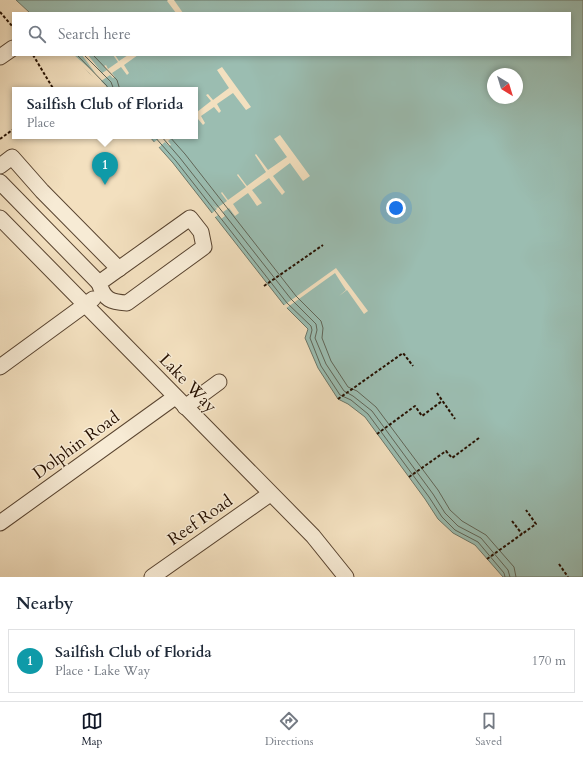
<!DOCTYPE html>
<html lang="en">
<head>
<meta charset="utf-8">
<style>
	body { margin:0; font-family:Cardo,serif; background:#f6f6f7; color:#1f2937 }
	.compass { position:absolute; left:487px; top:68px; width:36px; height:36px; border-radius:50%; background:#fff; box-shadow:0 2px 6px #0003; rotate:142deg }
	.you { position:absolute; left:396px; top:208px; width:14px; height:14px; margin:-10px; border:3px solid #fff; border-radius:50%; background:#1a73e8; box-shadow:0 0 0 6px #1a73e833 }
	.badge { display:grid; place-items:center; width:26px; height:26px; border-radius:50%; background:#111827; color:#fff; font-size:13px; font-weight:700 }
	.pin { position:absolute; translate:-50% -33px; filter:drop-shadow(0 1px 2px #0008) }
	.pin::after { content:''; position:absolute; top:21px; width:14px; height:12px; background:inherit; clip-path:polygon(0 0,100% 0,50% 100%) }
	.popup { position:absolute; left:12px; top:87px; width:186px; height:52px; box-sizing:border-box; display:grid; place-content:center; border-radius:0px; background:#fff; filter:drop-shadow(0 1px 3px #0005); font-size:13px; white-space:nowrap; color:#747a83 }
	.popup b { font-size:15px; color:#1f2937 }
	.popup::after { content:''; position:absolute; left:50%; top:100%; margin-left:-8px; border:8px solid transparent; border-top-color:#fff }
	.list { margin:0; padding:0; list-style:none }
	h2 { display:flex; justify-content:space-between; align-items:center; height:52px; margin:0; padding:0 16px; font-size:17px }
	h2 small { font-size:13px; font-weight:400; color:#747a83 }
	.list li { display:grid; grid-template-columns:26px 1fr auto; gap:12px; align-items:center; box-sizing:border-box; height:64px; margin:0 8px 8px; padding:0 8px; border:1px solid #e0e1e3; border-radius:0px }
	.list b { display:block; font-size:15px; white-space:nowrap }
	.list p { margin:0; font-size:13px; white-space:nowrap; color:#747a83 }
	.list em { font-size:13px; font-style:normal; color:#747a83 }
	.icon { flex:none; width:22px; height:22px; fill:none; stroke:currentColor; stroke-width:2; stroke-linecap:round; stroke-linejoin:round }
	.map { position:relative; flex:none; width:583px; height:577px; overflow:hidden }
	.search { position:absolute; background:#fff; box-shadow:0 2px 6px #0003; left:12px; right:12px; top:12px; height:44px; display:flex; align-items:center; gap:10px; box-sizing:border-box; padding:0 14px; border-radius:0px; color:#747a83; font-size:15px }
	.sheet { height:124px; background:#fff }
	nav { display:flex; justify-content:space-around; align-items:center; box-sizing:border-box; height:56px; border-top:1px solid #e0e1e3; background:#fff; font-size:11px; color:#747a83 }
	nav a { display:grid; justify-items:center; gap:2px }
	nav .on { color:#111827 }
	.map>svg:first-child { display:block }
	.water { fill:#9bbdb1; stroke:#6c786a; fill-rule:evenodd }
	.pier { fill:#f3e0bf }
	.lines { fill:none; stroke-linecap:round; stroke-linejoin:round }
	.shore { stroke:#606658; stroke-width:1 }
	.minor-casing { stroke:#594430; stroke-width:17 }
	.path { stroke:#261000; stroke-width:2; stroke-dasharray:3 2; stroke-linecap:butt }
	.minor { stroke:#f7ebd5; stroke-width:15 }
	.labels { text-anchor:middle; dominant-baseline:central; stroke-width:3; stroke-linejoin:round; paint-order:stroke }
	.street-label { font-size:17px; fill:#261000; stroke:#f7ebd5 }
</style>
</head>
<body>
<div class="map">
<svg width="583" height="577" viewBox="0 0 583 577">
	<rect width="100%" height="100%" fill="#f3e0bf"/>
	<filter id="stains"><feTurbulence type="fractalNoise" baseFrequency=".005" numOctaves="4"/><feColorMatrix values="0 0 0 0 .2 0 0 0 0 .09 0 0 0 0 .02 0 0 0 .5 -.17"/></filter>
	<radialGradient id="worn" r=".72"><stop offset=".6" stop-color="#630" stop-opacity="0"/><stop offset="1" stop-color="#630" stop-opacity=".3"/></radialGradient>
	<path class="water" d="M16 0H583V577H503L475 545 453 533 438 519 425 499 365 417 348 404 338 399 318 368 305 338 308 329 284 305 173 163 149 136H195V90H106L72 55H570V13H30ZM493 74H517V98H493Z"/>
	<g class="pier">
		<path d="M168 0H174L183 13H176L167 1Z"/>
		<path d="M74 55 96 74 82 55H88L102 73 107 70 104 66 106 65 108 69 118 62 113 55H115L119 61 128 55H138L124 65 129 73 127 75 121 67 112 73 115 77 113 78 110 75 101 81 110 90H103L89 73 71 57Z"/>
		<path d="M222 67 251 107 246 110 233 93 217 104 221 111 219 113 214 107 201 116 205 123 203 125 198 119 195 121V110L197 112 211 101 206 95 208 94 213 100 229 88 217 70Z"/>
		<path d="M280 135 310 176 303 181 290 163 273 176 285 192 282 195 269 178 252 190 262 203 257 206 248 193 233 204 239 213 235 216 229 208 223 212 225 216 221 219 218 215 214 218 211 214 217 209 213 205 217 208 227 201 221 193 222 192 228 200 246 187 237 175 238 174 247 186 266 172 255 155 256 154 268 170 287 157 274 139Z"/>
		<path d="M162 136H174L168 141 171 145 169 146 165 142 158 148 159 151 153 143Z"/>
		<path d="M336 268 368 311 364 314 347 290 339 296 346 290 342 284 334 290 342 284 335 273 285 309 283 306Z"/>
	</g>
	<g class="lines">
		<g class="shore">
			<path d="M77 55 107 86 108 90"/>
			<path d="M84 55 111 82 114 90"/>
			<path d="M93 55 117 80 120 90"/>
			<path d="M154 136 176 161 287 303 311 326 312 330 310 338 321 366 340 395 351 400 368 414 429 497 442 517 455 530 478 542 504 573 505 577"/>
			<path d="M161 136 180 158 291 299 316 324 317 330 315 338 326 364 344 391 353 396 372 411 433 494 445 513 458 526 481 538 508 570 510 577"/>
			<path d="M169 136 185 154 296 296 321 321 323 328 322 338 331 361 348 387 357 391 376 407 438 490 450 510 462 521 486 535 514 567 516 577"/>
		</g>
		<defs>
			<g id="minor">
				<path d="M0 57 13 48"/>
				<path d="M0 166 12 157 42 191 119 269"/>
				<path d="M0 182 99 283"/>
				<path d="M0 218 313 536 346 577"/>
				<path d="M190 218 201 232 204 247 127 303C111 302 104 300 99 283Z"/>
				<path d="M0 367 93 299"/>
				<path d="M185 407 219 382"/>
				<path d="M0 523 175 397"/>
				<path d="M152 577 270 494"/>
			</g>
		</defs>
		<use href="#minor" class="minor-casing"/>
		<g class="path">
			<path d="M0 12 13 27"/>
			<path d="M33 55 54 90"/>
			<path d="M0 139 15 128"/>
			<path d="M264 286 323 245"/>
			<path d="M437 393 455 419"/>
			<path d="M338 399 403 353 413 366"/>
			<path d="M377 434 415 406 422 416 442 401"/>
			<path d="M409 477 446 451 452 458 479 438"/>
			<path d="M512 521 522 534"/>
			<path d="M487 559 536 524 526 510"/>
			<path d="M559 564 568 577"/>
		</g>
		<use href="#minor" class="minor"/>
	</g>
	<g class="labels">
		<g class="street-label">
			<text transform="translate(188 383) rotate(46)">Lake Way</text>
			<text transform="translate(76 445) rotate(-36)">Dolphin Road</text>
			<text transform="translate(200 520) rotate(-35)">Reef Road</text>
		</g>
	</g>
	<rect width="100%" height="100%" filter="url(#stains)"/>
	<rect width="100%" height="100%" fill="url(#worn)"/>
</svg>
<svg class="compass" viewBox="-18 -18 36 36"><path d="M0-13l5 13h-10z" fill="#e53935"/><path d="M0 13l5-13h-10z" fill="#747a83"/></svg>
<div class="you"></div>
<div class="pin badge" style="left:105px;top:185px;background:#0f9aa8">1</div>
<div class="popup"><b>Sailfish Club of Florida</b>Place</div>
<div class="search"><svg class="icon" aria-label="search" viewBox="0 0 24 24"><circle cx="10" cy="10" r="6"/><path d="M15 15l6 6"/></svg>Search here</div>
</div>
<section class="sheet">
<h2>Nearby<small></small></h2>
<ul class="list">
<li><span class="badge" style="background:#0f9aa8">1</span><div><b>Sailfish Club of Florida</b><p>Place · Lake Way</p></div><em>170 m</em></li>
</ul>
</section>
<nav>
<a class="on"><svg class="icon" aria-label="map" viewBox="0 0 24 24"><path d="M3 6l6-2 6 2 6-2v14l-6 2-6-2-6 2zM9 4v14M15 6v14"/></svg>Map</a>
<a><svg class="icon" aria-label="directions" viewBox="0 0 24 24"><path d="M12 3l9 9-9 9-9-9zM9 14v-3h6M13 9l2 2-2 2"/></svg>Directions</a>
<a><svg class="icon" aria-label="saved" viewBox="0 0 24 24"><path d="M7 4h10v16l-5-4-5 4z"/></svg>Saved</a>
</nav>
</body>
</html>
